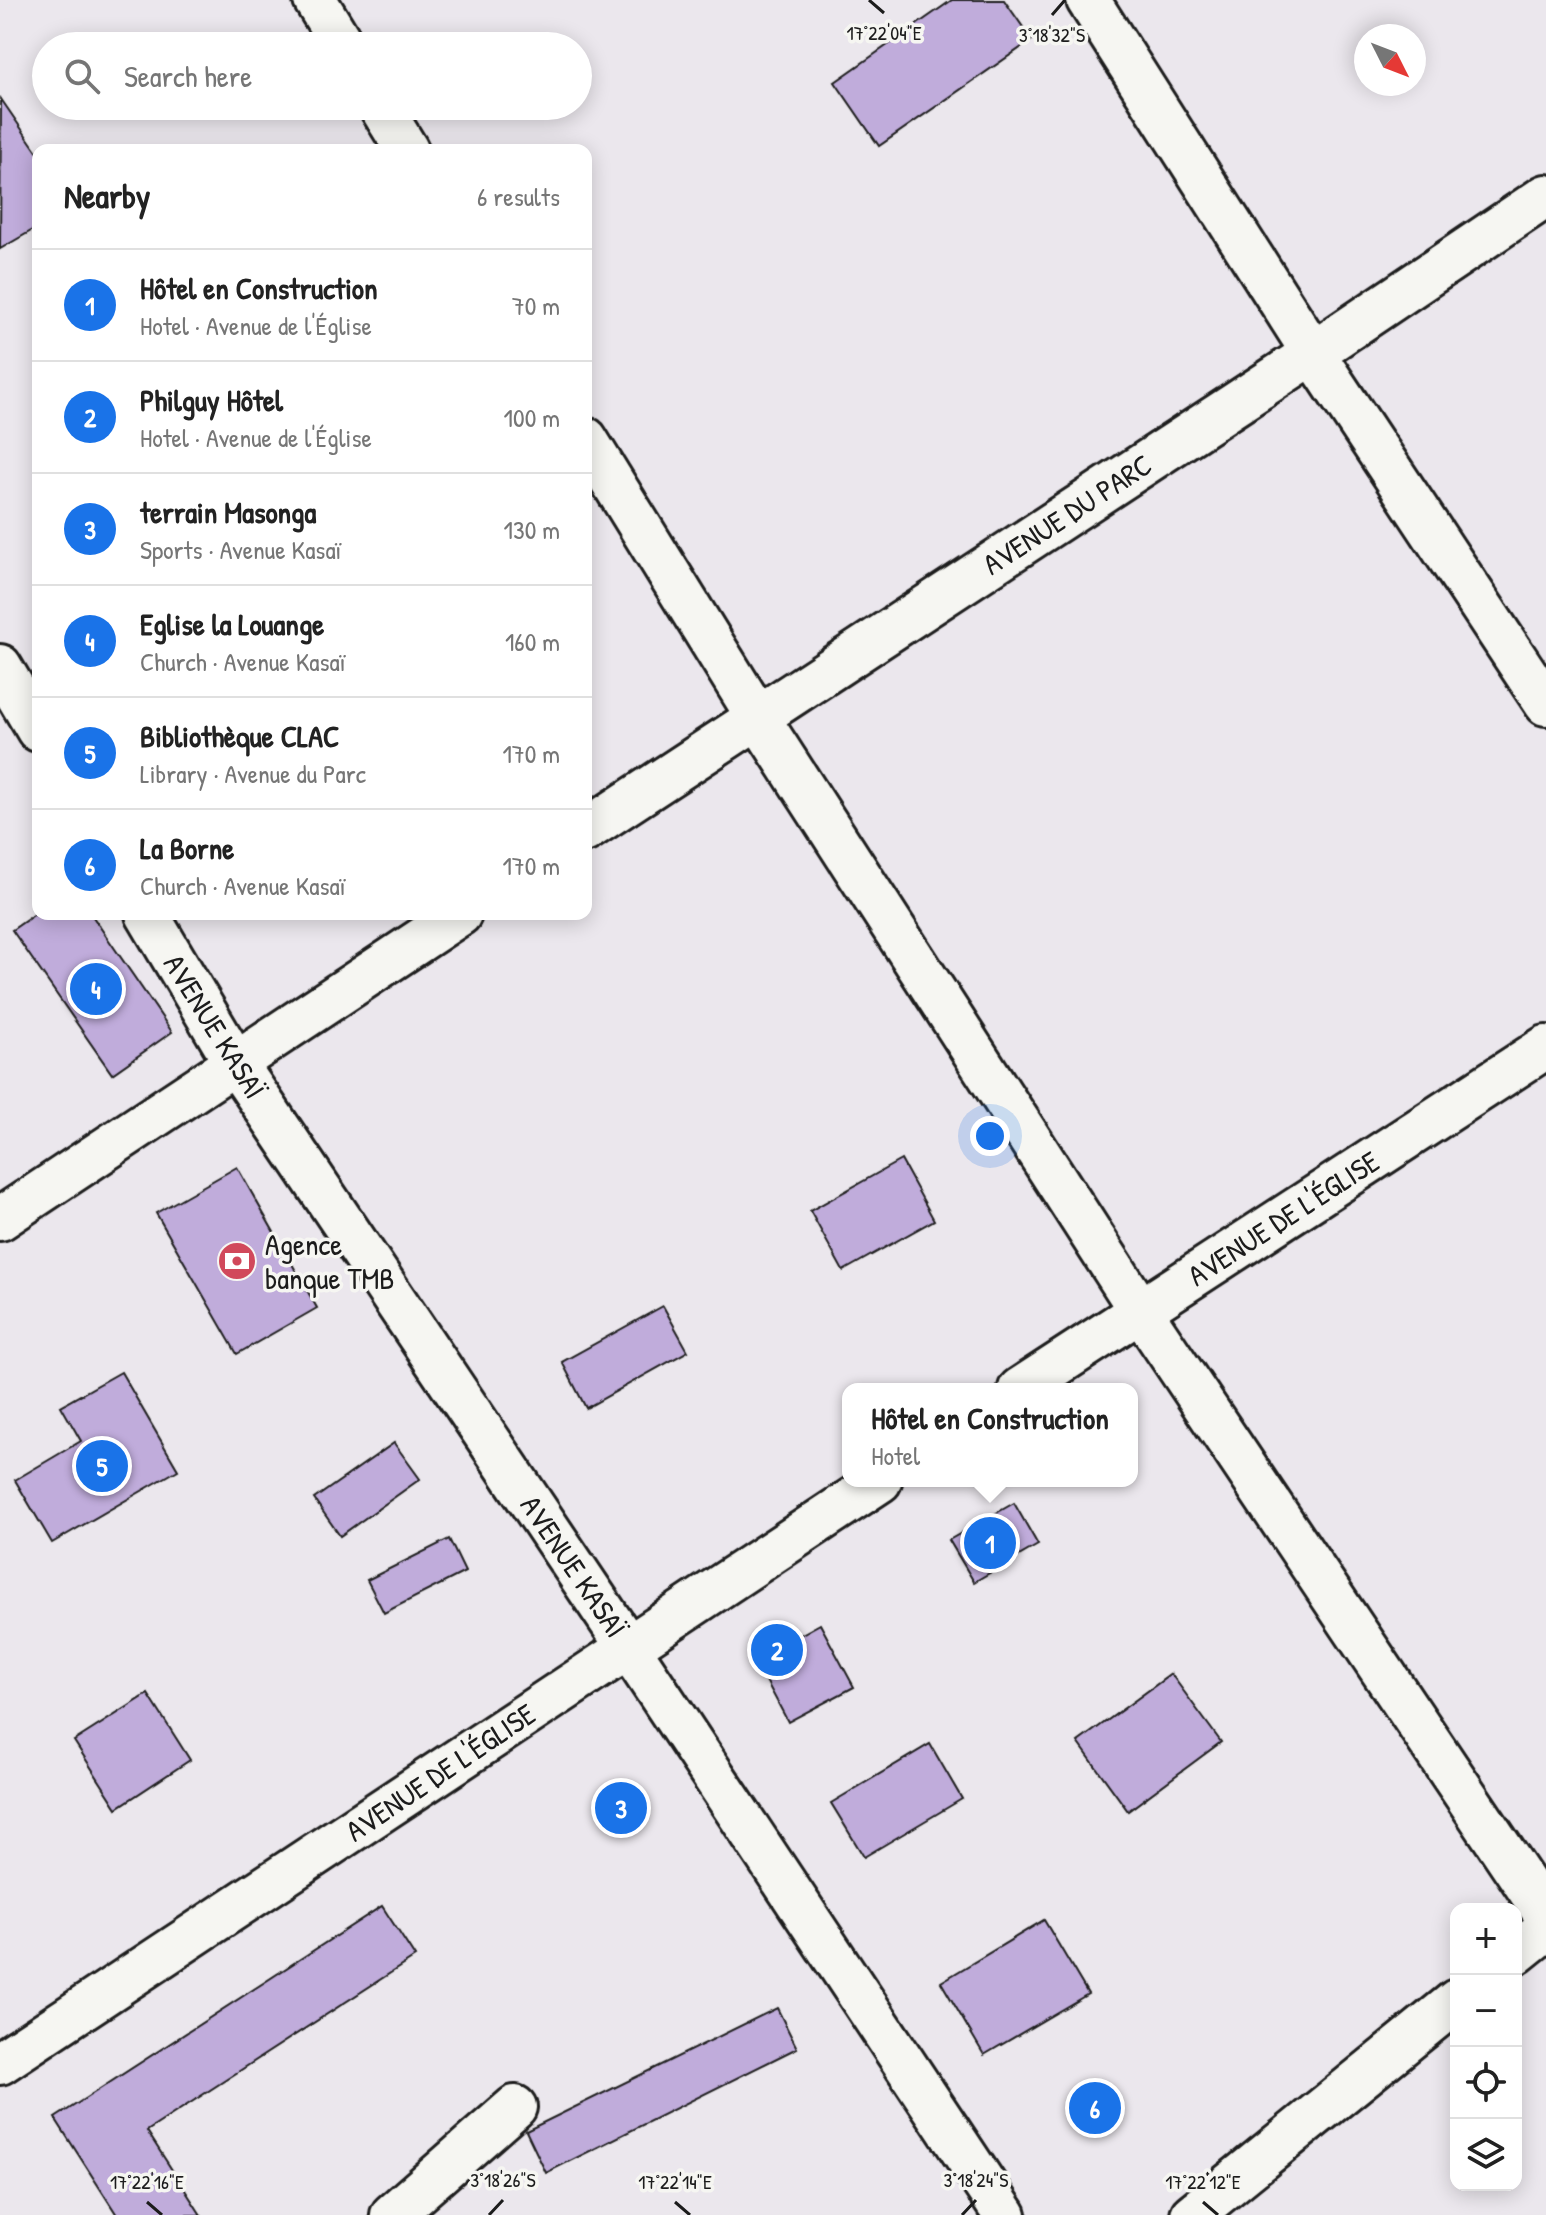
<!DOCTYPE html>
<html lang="en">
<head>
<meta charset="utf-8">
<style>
	body { margin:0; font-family:"Patrick Hand",sans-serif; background:#f2f2f2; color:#222 }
	.controls { position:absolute; right:24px; bottom:24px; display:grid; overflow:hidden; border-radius:16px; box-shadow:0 4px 20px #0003 }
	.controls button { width:72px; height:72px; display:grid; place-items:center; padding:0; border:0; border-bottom:2px solid #e0e0e0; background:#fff; color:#222; font:40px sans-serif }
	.compass { position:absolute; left:1354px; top:24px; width:72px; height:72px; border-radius:50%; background:#fff; box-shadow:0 4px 20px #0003; rotate:132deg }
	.you { position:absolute; left:990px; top:1136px; width:28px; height:28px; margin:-20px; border:6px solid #fff; border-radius:50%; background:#1a73e8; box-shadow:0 0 0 12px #1a73e833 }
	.badge { display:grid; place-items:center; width:52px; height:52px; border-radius:50%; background:#1a73e8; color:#fff; font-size:26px; font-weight:700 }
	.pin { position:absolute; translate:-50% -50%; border:4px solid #fff; box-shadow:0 2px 8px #0006 }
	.popup { position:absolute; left:842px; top:1383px; width:296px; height:104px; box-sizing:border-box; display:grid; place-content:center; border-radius:16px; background:#fff; filter:drop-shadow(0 2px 6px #0005); font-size:26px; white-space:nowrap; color:#767676 }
	.popup b { font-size:30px; color:#222 }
	.popup::after { content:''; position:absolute; left:50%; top:100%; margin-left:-16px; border:16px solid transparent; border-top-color:#fff }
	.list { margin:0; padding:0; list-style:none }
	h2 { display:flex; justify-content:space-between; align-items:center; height:104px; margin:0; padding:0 32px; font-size:34px }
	h2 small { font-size:26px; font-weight:400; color:#767676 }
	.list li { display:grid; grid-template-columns:52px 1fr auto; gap:24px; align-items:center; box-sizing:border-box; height:112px; padding:0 32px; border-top:2px solid #e0e0e0 }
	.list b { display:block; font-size:30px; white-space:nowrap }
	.list p { margin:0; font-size:26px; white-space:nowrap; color:#767676 }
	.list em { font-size:26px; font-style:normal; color:#767676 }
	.icon { flex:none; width:44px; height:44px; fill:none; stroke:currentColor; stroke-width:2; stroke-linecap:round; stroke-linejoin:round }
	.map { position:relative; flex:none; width:1546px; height:2215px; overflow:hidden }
	.search { position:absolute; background:#fff; box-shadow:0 4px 20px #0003; left:32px; top:32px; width:560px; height:88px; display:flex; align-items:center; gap:20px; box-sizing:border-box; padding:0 28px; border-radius:44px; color:#767676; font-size:30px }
	.panel { position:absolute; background:#fff; box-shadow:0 4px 20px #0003; left:32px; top:144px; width:560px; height:776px; border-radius:16px }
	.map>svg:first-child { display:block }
	.building { fill:#c0acdb; stroke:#1c1c1c; stroke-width:2 }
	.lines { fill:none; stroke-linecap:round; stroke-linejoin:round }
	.street-casing { stroke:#1c1c1c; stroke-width:48 }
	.street { stroke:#f6f6f2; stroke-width:42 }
	.ticks { fill:none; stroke:#1c1c1c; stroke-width:3 }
	.labels { text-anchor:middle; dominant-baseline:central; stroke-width:7; stroke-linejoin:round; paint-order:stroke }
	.street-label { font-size:30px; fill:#1c1c1c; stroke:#f6f6f2 }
	.poi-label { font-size:30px; fill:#1c1c1c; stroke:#f6f6f2; text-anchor:start }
	.ticks-label { font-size:20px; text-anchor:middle; fill:#1c1c1c; stroke:#f6f6f2; stroke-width:7; stroke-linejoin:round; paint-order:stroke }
</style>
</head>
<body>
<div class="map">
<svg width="1546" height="2215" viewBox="0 0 1546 2215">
	<rect width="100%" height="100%" fill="#ebe7ed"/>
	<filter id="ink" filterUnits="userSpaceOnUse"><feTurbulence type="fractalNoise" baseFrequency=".0125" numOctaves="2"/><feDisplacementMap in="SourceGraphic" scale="16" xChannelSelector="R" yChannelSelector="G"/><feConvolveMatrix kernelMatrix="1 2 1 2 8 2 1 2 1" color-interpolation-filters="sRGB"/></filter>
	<g filter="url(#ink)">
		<g class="building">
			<path d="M952 0H1004L1032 40 879 146 835 82Z"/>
			<path d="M1 99 38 153V227L0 249Z"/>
			<path d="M38 912V914H91L172 1032 112 1074 12 930Z"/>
			<path d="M901 1160 934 1220 843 1271 810 1211Z"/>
			<path d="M237 1167 317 1308 237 1354 156 1213Z"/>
			<path d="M663 1306 688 1351 586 1408 562 1362Z"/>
			<path d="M121 1372 178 1470 52 1543 15 1480 81 1441 61 1406Z"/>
			<path d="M394 1443 420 1479 340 1536 314 1499Z"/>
			<path d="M1014 1503 1038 1545 974 1582 949 1540Z"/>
			<path d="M449 1539 465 1572 384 1613 367 1580Z"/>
			<path d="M820 1624 854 1687 788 1722 755 1660Z"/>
			<path d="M1171 1674 1221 1742 1128 1811 1078 1742Z"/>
			<path d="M148 1694 190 1760 117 1808 74 1741Z"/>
			<path d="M930 1744 962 1799 864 1857 831 1803Z"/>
			<path d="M382 1906 415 1957 147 2131 201 2215H117L55 2118Z"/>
			<path d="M1044 1920 1088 1994 984 2055 941 1982Z"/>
			<path d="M777 2008 797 2048 546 2173 526 2131Z"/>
		</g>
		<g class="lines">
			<defs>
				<g id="street">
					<path d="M315 0 343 46"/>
					<path d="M1088 0 1313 353 1546 704"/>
					<path d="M380 106 407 150"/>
					<path d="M586 439 757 716 1140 1310 1546 1915"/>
					<path d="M0 666 38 730"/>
					<path d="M586 830 1313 353 1546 196"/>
					<path d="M147 914 236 1064 628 1647 1005 2215"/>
					<path d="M0 1219 460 914"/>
					<path d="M1020 1389 1546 1047"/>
					<path d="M1516 1953 1546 1929"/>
					<path d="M0 2063 880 1481"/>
					<path d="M392 2215 515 2107"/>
					<path d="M1192 2215 1456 2001"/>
				</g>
			</defs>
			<use href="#street" class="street-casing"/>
			<use href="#street" class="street"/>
		</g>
	</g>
	<path class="ticks" d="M869 0 884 13M1052 15 1065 0M147 2202 162 2215M675 2202 690 2215M1203 2202 1218 2215M489 2215 503 2200M962 2215 976 2200"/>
	<defs>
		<symbol id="bank-disc" viewBox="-11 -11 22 22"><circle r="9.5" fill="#d1495b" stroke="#f6f6f2"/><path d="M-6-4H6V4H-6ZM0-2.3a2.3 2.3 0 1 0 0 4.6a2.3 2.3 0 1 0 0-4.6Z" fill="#fff"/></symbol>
	</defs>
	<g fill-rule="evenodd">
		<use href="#bank-disc" x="215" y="1239" width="44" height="44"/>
	</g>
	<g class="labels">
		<g class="street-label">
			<text transform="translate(1067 514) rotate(-33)">AVENUE DU PARC</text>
			<text transform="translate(215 1026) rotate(58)">AVENUE KASAÏ</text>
			<text transform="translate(1283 1218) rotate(-33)">AVENUE DE L'ÉGLISE</text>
			<text transform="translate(574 1566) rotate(56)">AVENUE KASAÏ</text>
			<text transform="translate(440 1772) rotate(-34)">AVENUE DE L'ÉGLISE</text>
		</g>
		<g class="poi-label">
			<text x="265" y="1244">Agence<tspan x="265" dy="34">banque TMB</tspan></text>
		</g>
	</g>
	<g class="ticks-label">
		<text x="884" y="40">17°22'04"E</text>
		<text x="1052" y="42">3°18'32"S</text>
		<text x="503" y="2187">3°18'26"S</text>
		<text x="976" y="2187">3°18'24"S</text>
		<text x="147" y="2189">17°22'16"E</text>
		<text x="675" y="2189">17°22'14"E</text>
		<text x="1203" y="2189">17°22'12"E</text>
	</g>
</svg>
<div class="controls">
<button>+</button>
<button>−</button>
<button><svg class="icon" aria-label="locate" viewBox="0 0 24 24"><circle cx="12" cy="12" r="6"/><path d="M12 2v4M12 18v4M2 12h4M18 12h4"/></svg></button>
<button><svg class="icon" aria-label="layers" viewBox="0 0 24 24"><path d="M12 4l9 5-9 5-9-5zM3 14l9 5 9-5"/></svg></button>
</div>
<svg class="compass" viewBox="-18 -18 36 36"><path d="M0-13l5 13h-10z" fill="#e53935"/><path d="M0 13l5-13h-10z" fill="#767676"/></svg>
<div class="you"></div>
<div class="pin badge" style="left:990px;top:1543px">1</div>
<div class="popup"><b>Hôtel en Construction</b>Hotel</div>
<div class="pin badge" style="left:777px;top:1650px">2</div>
<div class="pin badge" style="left:621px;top:1808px">3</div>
<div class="pin badge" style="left:96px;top:989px">4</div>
<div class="pin badge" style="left:102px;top:1466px">5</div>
<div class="pin badge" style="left:1095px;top:2108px">6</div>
<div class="search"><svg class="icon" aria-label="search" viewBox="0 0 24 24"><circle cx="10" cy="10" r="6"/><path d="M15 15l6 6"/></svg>Search here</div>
<section class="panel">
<h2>Nearby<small>6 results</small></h2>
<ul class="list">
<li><span class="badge">1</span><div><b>Hôtel en Construction</b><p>Hotel · Avenue de l'Église</p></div><em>70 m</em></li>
<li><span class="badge">2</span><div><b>Philguy Hôtel</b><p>Hotel · Avenue de l'Église</p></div><em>100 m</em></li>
<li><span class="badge">3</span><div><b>terrain Masonga</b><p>Sports · Avenue Kasaï</p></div><em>130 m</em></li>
<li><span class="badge">4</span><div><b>Eglise la Louange</b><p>Church · Avenue Kasaï</p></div><em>160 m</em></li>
<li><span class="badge">5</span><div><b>Bibliothèque CLAC</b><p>Library · Avenue du Parc</p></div><em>170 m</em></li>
<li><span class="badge">6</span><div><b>La Borne</b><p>Church · Avenue Kasaï</p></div><em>170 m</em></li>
</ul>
</section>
</div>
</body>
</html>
